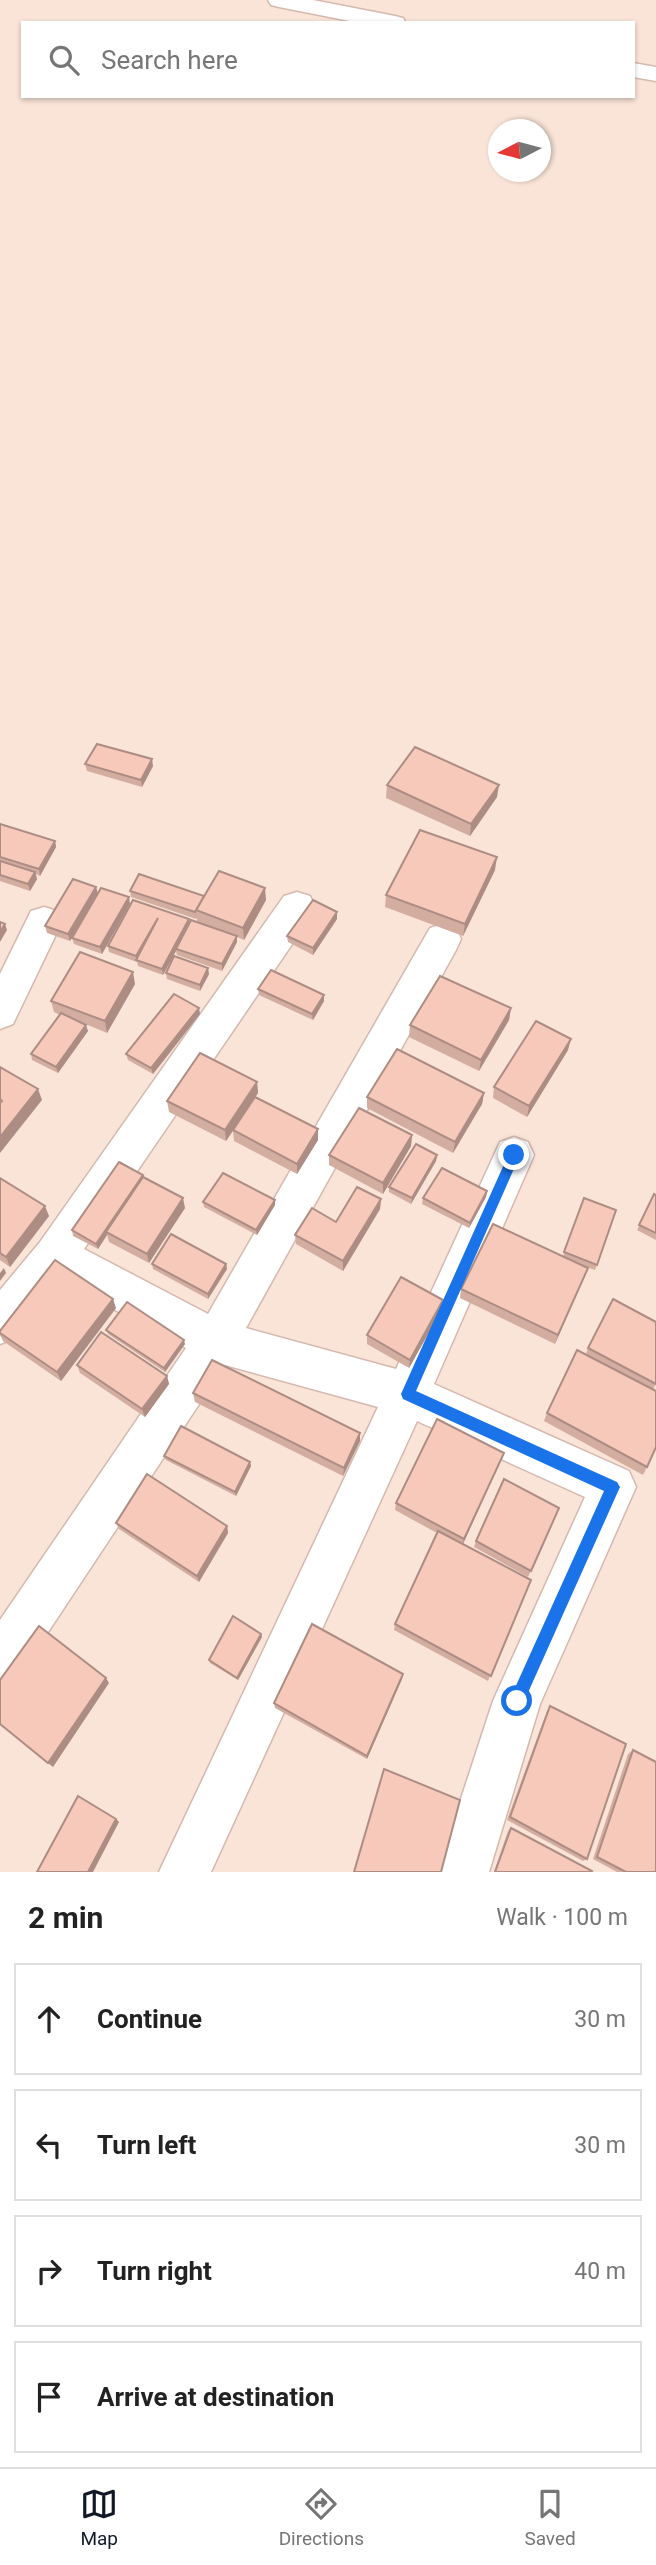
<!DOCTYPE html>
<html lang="en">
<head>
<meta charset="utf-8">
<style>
	body { margin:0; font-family:Roboto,sans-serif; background:#f2f2f2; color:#222 }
	.compass { position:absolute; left:488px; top:119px; width:63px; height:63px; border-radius:50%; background:#fff; box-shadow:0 2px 5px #0004; rotate:264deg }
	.stop { position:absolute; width:21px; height:21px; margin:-16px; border:5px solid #1a73e8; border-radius:50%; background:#fff }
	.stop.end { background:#1a73e8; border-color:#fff; box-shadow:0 2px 7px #0008 }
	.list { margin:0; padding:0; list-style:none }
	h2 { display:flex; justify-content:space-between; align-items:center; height:91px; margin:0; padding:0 28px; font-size:30px }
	h2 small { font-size:23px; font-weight:400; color:#767676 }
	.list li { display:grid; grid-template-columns:46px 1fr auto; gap:21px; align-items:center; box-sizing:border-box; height:112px; margin:0 14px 14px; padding:0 14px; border:2px solid #e0e0e0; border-radius:0px }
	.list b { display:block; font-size:26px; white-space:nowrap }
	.list em { font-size:23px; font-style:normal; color:#767676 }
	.icon { flex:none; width:38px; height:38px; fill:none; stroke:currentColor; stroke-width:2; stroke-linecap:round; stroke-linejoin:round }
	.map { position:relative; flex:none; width:656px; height:1872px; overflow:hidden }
	.search { position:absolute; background:#fff; box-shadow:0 2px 5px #0004; left:21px; right:21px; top:21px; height:77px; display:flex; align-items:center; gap:18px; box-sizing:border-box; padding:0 24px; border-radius:0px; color:#767676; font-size:26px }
	.sheet { height:595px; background:#fff }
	nav { display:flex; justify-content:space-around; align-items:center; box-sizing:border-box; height:98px; border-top:2px solid #e0e0e0; background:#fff; font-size:19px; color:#767676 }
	nav a { display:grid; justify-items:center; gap:4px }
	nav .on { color:#111827 }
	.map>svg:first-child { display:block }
	.residential { fill:#f9e4d7; fill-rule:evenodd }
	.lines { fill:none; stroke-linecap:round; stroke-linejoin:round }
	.minor-casing { stroke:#d5b8ae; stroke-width:3 }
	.minor { fill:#fff; fill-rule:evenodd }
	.wall { fill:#d4ada1 }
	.shaded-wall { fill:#ad8d83 }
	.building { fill:#f7c9bb; stroke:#ad8d83; stroke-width:2 }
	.route { fill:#1a73e8 }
</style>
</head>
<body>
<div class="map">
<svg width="656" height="1872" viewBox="0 0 656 1872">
	<rect width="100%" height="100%" fill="#fef1e7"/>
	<path class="residential" d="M0 0H656V1872H0ZM23 23H633V96H23ZM498 130H540V172H498Z"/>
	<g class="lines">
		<defs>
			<g id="minor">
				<path d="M268 0H313L395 16 403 18 406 23H360L279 7 271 5Z"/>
				<path d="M633 63 656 67V81L633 77Z"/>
				<path d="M297 892 310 896 315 907 310 918 84 1249 208 1314 430 928 443 924 456 928 461 939 456 950 246 1328 396 1369 500 1142 514 1137 528 1142 534 1155 434 1384 629 1471 636 1487 540 1704 489 1872H437L493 1701 585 1497 417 1421 211 1872H159L378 1407 225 1365 17 1679 0 1686V1620L186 1348 61 1281 15 1338 0 1344V1290L40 1242 284 896Z"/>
				<path d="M44 907 57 911 62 922 13 1024 0 1029V974L31 911Z"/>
			</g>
		</defs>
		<use href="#minor" class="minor-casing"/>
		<use href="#minor" class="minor"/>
	</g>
	<g class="wall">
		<path d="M85 764 153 766 142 787 87 771Z"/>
		<path d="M387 785 497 797 470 836 386 798Z"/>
		<path d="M0 824 55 841 56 847 40 876 36 874 37 879 30 891 0 881Z"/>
		<path d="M495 870 463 936 385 907 386 895Z"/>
		<path d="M96 887 98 894 70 941 47 933 45 926Z"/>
		<path d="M130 891 204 896 266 900 244 940 237 937V942L222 971 177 955 176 951 163 975 138 966 137 962 109 952 108 946 189 919 190 923 197 922V918L196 919 131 897Z"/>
		<path d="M130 904 102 954 74 944 72 938Z"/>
		<path d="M337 919 313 955 288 942 287 936Z"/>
		<path d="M166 973 209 974 200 991 167 979Z"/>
		<path d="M135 984 107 1033 83 1023 88 1031 58 1073 32 1060 31 1054 60 1015 54 1012 51 1001Z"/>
		<path d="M258 989 324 995V1001L313 1020 259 995Z"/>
		<path d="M511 1008 509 1020 479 1071 409 1037 410 1025Z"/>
		<path d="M200 1014 153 1074 128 1060 126 1054Z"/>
		<path d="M568 1050 527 1117 493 1098 494 1087Z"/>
		<path d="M257 1082 258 1093 255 1097 318 1129V1140L297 1174 234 1141 233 1131 226 1141 169 1112 167 1101Z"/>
		<path d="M484 1093 482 1104 453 1153 367 1108V1097Z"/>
		<path d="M412 1135 411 1146 383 1194 329 1165V1155Z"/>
		<path d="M437 1155 436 1161 411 1204 389 1192V1187Z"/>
		<path d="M0 1178 49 1216 10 1267 0 1260Z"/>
		<path d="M144 1178 185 1208 149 1263 109 1242 107 1235 98 1249 73 1236 72 1230Z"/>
		<path d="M487 1191 486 1197 469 1228 422 1204 423 1198Z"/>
		<path d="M656 1195V1240L637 1230Z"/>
		<path d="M584 1198 616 1210 595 1270 581 1265 588 1268 555 1344 460 1298 461 1289 563 1256Z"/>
		<path d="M381 1199 380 1209 343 1271 296 1244 295 1235 336 1222Z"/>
		<path d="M203 1202 275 1205 257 1235 204 1207Z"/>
		<path d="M152 1264H226L227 1269 208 1299 153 1269Z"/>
		<path d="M443 1300 442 1309 409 1368 367 1344V1335Z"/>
		<path d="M116 1308 61 1381 3 1341 0 1335V1331Z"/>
		<path d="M106 1330 185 1344 165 1372 108 1334Z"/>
		<path d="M588 1348 656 1384 653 1389 647 1467 643 1475 544 1421 547 1413 586 1354Z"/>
		<path d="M77 1365 167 1376 169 1384 145 1417 80 1373Z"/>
		<path d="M193 1393 360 1441 343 1476 195 1402Z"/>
		<path d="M164 1456 250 1462 251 1466 236 1496 166 1460Z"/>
		<path d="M501 1460 463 1544 531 1580 488 1681 394 1630 395 1624 437 1533 395 1510 396 1503Z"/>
		<path d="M559 1508 528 1577 474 1547 476 1541Z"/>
		<path d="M116 1523 227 1526 228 1533 199 1582 119 1529Z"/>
		<path d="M262 1637 238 1680 210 1663 209 1660Z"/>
		<path d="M403 1674 402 1679 367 1759 275 1708 274 1703Z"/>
		<path d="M550 1706 587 1859 583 1861 507 1820 547 1711Z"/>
		<path d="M633 1750 656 1872H617L593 1859 628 1754Z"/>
		<path d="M511 1828 591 1872H494L508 1831Z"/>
	</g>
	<g class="shaded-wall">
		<path d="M152 759 153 766 142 787 141 780Z"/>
		<path d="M499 785 497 797 470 836 471 824Z"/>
		<path d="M55 841 56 847 40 876 39 869Z"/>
		<path d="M497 857 495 870 463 936 465 924Z"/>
		<path d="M35 872 37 879 30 891 28 884Z"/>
		<path d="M96 887 98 894 70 941 68 934Z"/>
		<path d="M265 888 266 900 244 940 243 928Z"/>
		<path d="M129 897 130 904 102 954 100 947Z"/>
		<path d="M337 912V919L313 955V948Z"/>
		<path d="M189 919 190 925 163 975 162 969Z"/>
		<path d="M5 924 7 930 0 942V932Z"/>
		<path d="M237 936V942L222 971V964Z"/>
		<path d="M208 968 209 974 200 991V985Z"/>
		<path d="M133 972 135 984 107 1033 105 1021Z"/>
		<path d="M324 995V1001L313 1020 312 1014Z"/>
		<path d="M199 1008 200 1014 153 1074 151 1068Z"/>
		<path d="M511 1008 509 1020 479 1071 481 1060Z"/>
		<path d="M86 1025 88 1031 58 1073 56 1067Z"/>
		<path d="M571 1039 568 1050 527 1117 529 1106Z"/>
		<path d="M257 1082 258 1093 226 1141 225 1130Z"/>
		<path d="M38 1089 42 1100 0 1153V1137Z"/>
		<path d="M484 1093 482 1104 453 1153 455 1142Z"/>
		<path d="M318 1129V1140L297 1174V1164Z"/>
		<path d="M412 1135 411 1146 383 1194V1183Z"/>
		<path d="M437 1155 436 1161 411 1204 412 1198Z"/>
		<path d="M143 1175 144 1181 106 1232 107 1235 98 1249 96 1244Z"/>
		<path d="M487 1191 486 1197 469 1228 470 1223Z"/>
		<path d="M183 1198 185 1208 149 1263 147 1254Z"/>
		<path d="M381 1199 380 1209 343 1271V1261Z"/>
		<path d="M275 1200V1205L257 1235 256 1230Z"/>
		<path d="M45 1206 49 1216 10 1267 6 1257Z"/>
		<path d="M226 1264 227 1269 208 1299V1294Z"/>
		<path d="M4 1268 6 1273 0 1281V1273Z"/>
		<path d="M588 1268 584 1277 555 1344 558 1335Z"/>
		<path d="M113 1299 116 1308 61 1381 57 1372Z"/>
		<path d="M443 1300 442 1309 409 1368 410 1360Z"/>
		<path d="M184 1340 185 1344 165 1372 164 1368Z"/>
		<path d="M167 1376 169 1384 145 1417 142 1409Z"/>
		<path d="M360 1433V1441L343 1476 344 1468Z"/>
		<path d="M504 1453 501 1460 462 1546 464 1539Z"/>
		<path d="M250 1462 251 1466 236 1496 235 1492Z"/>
		<path d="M227 1526 228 1533 199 1582 197 1576Z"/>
		<path d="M261 1634 262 1637 238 1680 237 1678Z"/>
		<path d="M403 1674 402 1679 367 1759V1756Z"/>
		<path d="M106 1678 109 1683 53 1767 48 1763Z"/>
		<path d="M116 1819 119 1822 93 1872H88Z"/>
	</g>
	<g class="building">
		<path d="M97 744 152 759 141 780 85 764Z"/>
		<path d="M415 747 499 785 471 824 387 785Z"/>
		<path d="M0 824 55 841 39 869 0 857Z"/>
		<path d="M420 830 497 857 465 924 386 895Z"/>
		<path d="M0 861 35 872 28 884 0 875Z"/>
		<path d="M219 871 265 888 243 928 196 910Z"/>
		<path d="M139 874 204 896 195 912 130 891Z"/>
		<path d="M73 879 96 887 68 934 45 926Z"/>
		<path d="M101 888 129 897 100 947 72 938Z"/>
		<path d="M133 900 189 919 162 969 136 960 158 918 136 956 108 946Z"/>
		<path d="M313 900 337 912 313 948 287 936Z"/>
		<path d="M191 920 237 936 222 964 176 949Z"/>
		<path d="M0 922 5 924 0 932Z"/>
		<path d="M80 952 133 972 105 1021 51 1001Z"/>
		<path d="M174 956 208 968 200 985 166 973Z"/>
		<path d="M271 970 324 995 312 1014 258 989Z"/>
		<path d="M440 976 511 1008 481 1060 410 1025Z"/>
		<path d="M174 994 199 1008 151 1068 126 1054Z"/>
		<path d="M61 1013 86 1025 56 1067 31 1054Z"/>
		<path d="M536 1021 571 1039 529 1106 494 1087Z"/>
		<path d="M397 1049 484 1093 455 1142 367 1097Z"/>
		<path d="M200 1053 257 1082 225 1130 167 1101Z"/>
		<path d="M0 1067 38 1089 0 1137V1103L2 1101 0 1099Z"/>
		<path d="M255 1097 318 1129 297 1164 233 1130Z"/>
		<path d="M359 1108 412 1135 383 1183 329 1155Z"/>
		<path d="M416 1144 437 1155 412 1198 389 1187Z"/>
		<path d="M119 1162 143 1175 96 1244 72 1230Z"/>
		<path d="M442 1168 487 1191 470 1223 423 1198Z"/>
		<path d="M223 1173 275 1200 256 1230 203 1202Z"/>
		<path d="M143 1177 183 1198 147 1254 106 1232Z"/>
		<path d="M0 1178 45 1206 6 1257 0 1253Z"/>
		<path d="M357 1187 381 1199 343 1261 295 1235 312 1208 336 1222Z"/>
		<path d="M654 1194 656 1195V1233L639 1225Z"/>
		<path d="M584 1198 616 1210 597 1265 564 1252Z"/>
		<path d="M493 1224 588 1268 558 1335 461 1289Z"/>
		<path d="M171 1234 226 1264 208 1294 152 1264Z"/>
		<path d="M55 1260 113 1299 57 1372 0 1333V1331Z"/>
		<path d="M401 1277 443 1300 410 1360 367 1335Z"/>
		<path d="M613 1299 656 1322V1384L588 1348Z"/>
		<path d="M127 1302 184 1340 164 1368 106 1330Z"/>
		<path d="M101 1332 167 1376 142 1409 77 1365Z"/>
		<path d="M577 1350 656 1391V1447L647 1467 547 1413Z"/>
		<path d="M212 1360 360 1433 344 1468 193 1393Z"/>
		<path d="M437 1419 504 1453 464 1539 396 1503Z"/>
		<path d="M181 1426 250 1462 235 1492 164 1456Z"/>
		<path d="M147 1474 227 1526 197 1576 116 1523Z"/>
		<path d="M504 1479 559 1508 531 1571 476 1541Z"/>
		<path d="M438 1531 531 1580 491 1676 395 1624Z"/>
		<path d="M233 1616 261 1634 237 1678 209 1660Z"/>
		<path d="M312 1624 403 1674 367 1756 274 1703Z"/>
		<path d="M39 1626 106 1678 48 1763 0 1724V1680Z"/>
		<path d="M550 1706 626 1744 587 1859 510 1817Z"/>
		<path d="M633 1750 656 1762V1872H626L597 1857Z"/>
		<path d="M384 1769 460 1800 441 1872H354Z"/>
		<path d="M78 1796 116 1819 88 1872H37Z"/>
		<path d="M511 1828 592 1871 591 1872H495Z"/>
	</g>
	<path class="route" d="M514 1150 520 1155 416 1391 617 1482 620 1487 522 1706 517 1709 511 1706 509 1701 604 1491 403 1399 401 1394 510 1151Z"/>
</svg>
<svg class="compass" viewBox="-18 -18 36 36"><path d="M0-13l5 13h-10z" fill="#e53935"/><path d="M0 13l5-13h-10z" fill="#767676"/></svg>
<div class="stop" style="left:517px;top:1701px"></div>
<div class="stop end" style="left:514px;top:1155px"></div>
<div class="search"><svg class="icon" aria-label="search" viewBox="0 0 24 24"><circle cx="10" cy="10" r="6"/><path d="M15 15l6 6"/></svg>Search here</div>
</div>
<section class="sheet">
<h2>2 min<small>Walk · 100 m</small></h2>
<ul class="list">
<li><svg class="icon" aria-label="ahead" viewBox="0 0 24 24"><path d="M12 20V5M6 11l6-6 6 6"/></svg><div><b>Continue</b></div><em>30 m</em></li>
<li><svg class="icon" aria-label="left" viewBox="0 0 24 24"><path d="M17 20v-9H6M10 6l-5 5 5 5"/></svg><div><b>Turn left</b></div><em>30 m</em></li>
<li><svg class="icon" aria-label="right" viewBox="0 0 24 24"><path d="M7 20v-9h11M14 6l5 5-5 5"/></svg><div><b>Turn right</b></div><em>40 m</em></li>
<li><svg class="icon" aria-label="arrive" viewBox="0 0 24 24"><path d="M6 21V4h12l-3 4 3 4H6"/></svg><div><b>Arrive at destination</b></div></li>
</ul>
</section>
<nav>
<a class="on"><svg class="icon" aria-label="map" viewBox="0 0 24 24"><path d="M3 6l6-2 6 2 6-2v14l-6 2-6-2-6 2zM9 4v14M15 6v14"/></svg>Map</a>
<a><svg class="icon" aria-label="directions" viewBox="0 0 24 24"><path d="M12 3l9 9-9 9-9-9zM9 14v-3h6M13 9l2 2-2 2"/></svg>Directions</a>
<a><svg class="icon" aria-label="saved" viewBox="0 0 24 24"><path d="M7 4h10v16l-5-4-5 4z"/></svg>Saved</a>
</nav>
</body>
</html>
